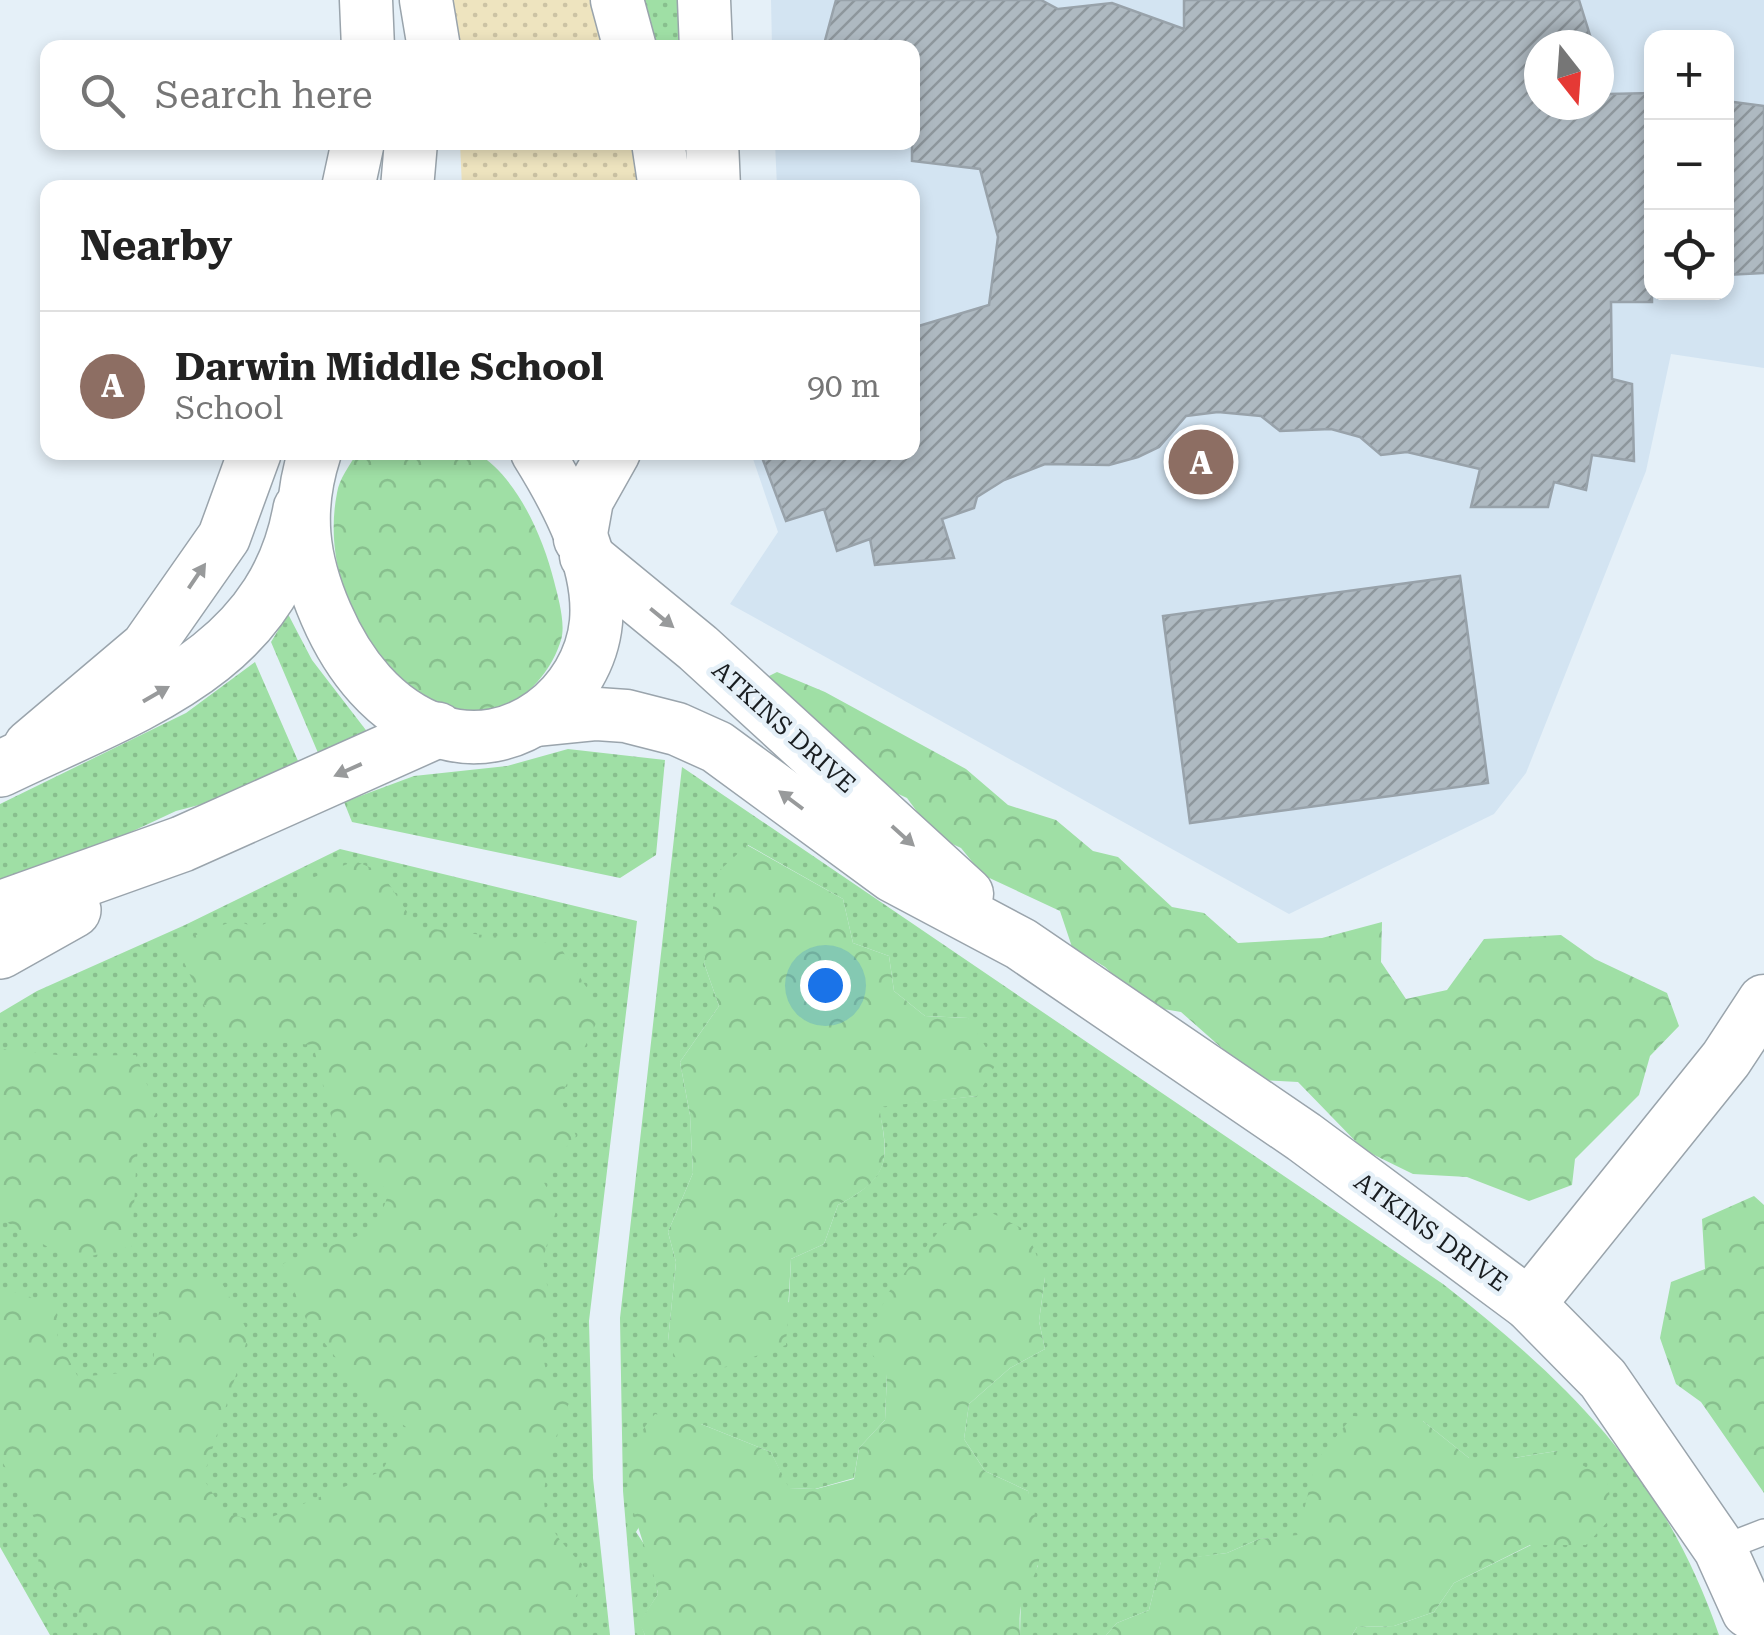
<!DOCTYPE html>
<html lang="en">
<head>
<meta charset="utf-8">
<style>
	body { margin:0; font-family:"Roboto Serif",serif; background:#f2f2f2; color:#222 }
	.controls { position:absolute; right:30px; top:30px; display:grid; overflow:hidden; border-radius:20px; box-shadow:0 5px 15px #0003 }
	.controls button { width:90px; height:90px; display:grid; place-items:center; padding:0; border:0; border-bottom:2px solid #e0e0e0; background:#fff; color:#222; font:50px sans-serif }
	.compass { position:absolute; left:1524px; top:30px; width:90px; height:90px; border-radius:50%; background:#fff; box-shadow:0 5px 15px #0003; rotate:163deg }
	.you { position:absolute; left:825px; top:985px; width:35px; height:35px; margin:-25px; border:8px solid #fff; border-radius:50%; background:#1a73e8; box-shadow:0 0 0 15px #1a73e833 }
	.badge { display:grid; place-items:center; width:65px; height:65px; border-radius:50%; background:#2e54c4; color:#fff; font-size:32px; font-weight:700 }
	.pin { position:absolute; translate:-50% -50%; border:5px solid #fff; box-shadow:0 2px 10px #0006 }
	.list { margin:0; padding:0; list-style:none }
	h2 { display:flex; justify-content:space-between; align-items:center; height:130px; margin:0; padding:0 40px; font-size:42px }
	h2 small { font-size:32px; font-weight:400; color:#767676 }
	.list li { display:grid; grid-template-columns:65px 1fr auto; gap:30px; align-items:center; box-sizing:border-box; height:150px; padding:0 40px; border-top:2px solid #e0e0e0 }
	.list b { display:block; font-size:38px; white-space:nowrap }
	.list p { margin:0; font-size:32px; white-space:nowrap; color:#767676 }
	.list em { font-size:32px; font-style:normal; color:#767676 }
	.icon { flex:none; width:55px; height:55px; fill:none; stroke:currentColor; stroke-width:2; stroke-linecap:round; stroke-linejoin:round }
	.map { position:relative; flex:none; width:1764px; height:1635px; overflow:hidden }
	.search { position:absolute; background:#fff; box-shadow:0 5px 15px #0003; left:40px; top:40px; width:880px; height:110px; display:flex; align-items:center; gap:25px; box-sizing:border-box; padding:0 35px; border-radius:20px; color:#767676; font-size:38px }
	.panel { position:absolute; background:#fff; box-shadow:0 5px 15px #0003; left:40px; top:180px; width:880px; height:280px; border-radius:20px }
	.map>svg:first-child { display:block }
	.built { fill:#d3e4f2; fill-rule:evenodd }
	.grass { fill:url(#grass-dots); fill-rule:evenodd }
	.forest { fill:url(#forest-crowns) }
	.sand { fill:url(#sand-dots) }
	.building { fill:url(#building-hatch); stroke:#98a2aa; stroke-width:2.5 }
	.lines { fill:none; stroke-linecap:round; stroke-linejoin:round }
	.service-casing { stroke:#9aa4ac; stroke-width:28 }
	.minor-casing { stroke:#9aa4ac; stroke-width:55 }
	.tertiary-casing { stroke:#9aa4ac; stroke-width:58 }
	.service { stroke:#fff; stroke-width:25 }
	.minor { stroke:#fff; stroke-width:52 }
	.tertiary { stroke:#fff; stroke-width:55 }
	.oneway { fill:#989a9b }
	.labels { text-anchor:middle; dominant-baseline:central; stroke-width:9; stroke-linejoin:round; paint-order:stroke }
	.street-label { font-size:25px; fill:#1a1e21; stroke:#e5f0f8 }
</style>
</head>
<body>
<div class="map">
<svg width="1764" height="1635" viewBox="0 0 1764 1635">
	<defs>
		<pattern id="grass-dots" width="8" height="8" patternUnits="userSpaceOnUse" patternTransform="scale(2.5)"><rect width="8" height="8" fill="#9fdfa5"/><path d="M2 2h.1M6 6h.1" fill="none" stroke="#88bf8e" stroke-width="1.8" stroke-linecap="round"/></pattern>
		<pattern id="forest-crowns" width="20" height="18" patternUnits="userSpaceOnUse" patternTransform="scale(2.5)"><rect width="20" height="18" fill="#9fdfa5"/><path d="M2 6a3 3 0 1 1 6 0M12 15a3 3 0 1 1 6 0" fill="none" stroke="#88bf8e"/></pattern>
		<pattern id="sand-dots" width="8" height="8" patternUnits="userSpaceOnUse" patternTransform="scale(2.5)"><rect width="8" height="8" fill="#eee4bf"/><path d="M2 2h.1M6 6h.1" fill="none" stroke="#ccc3a4" stroke-width="1.8" stroke-linecap="round"/></pattern>
		<pattern id="building-hatch" width="6" height="6" patternUnits="userSpaceOnUse" patternTransform="scale(2.5)"><rect width="6" height="6" fill="#aeb9c1"/><path d="M-1 1l2-2M0 6l6-6M5 7l2-2" fill="none" stroke="#8d969c"/></pattern>
	</defs>
	<rect width="100%" height="100%" fill="#e5f0f8"/>
	<path class="built" d="M771 0H1764V368L1671 354 1646 471 1526 773 1494 814 1289 914 730 604 778 532 751 453 912 452V188L777 187 775 143 912 142V48L772 47ZM1652 38H1726V292H1652ZM1539 45H1599V105H1539Z"/>
	<g class="grass">
		<path d="M636 0H688L691 47H649Z"/>
		<path d="M288 614 312 660 372 738 324 767 271 642Z"/>
		<path d="M255 662 305 777 176 811 0 893V804L186 713Z"/>
		<path d="M568 749 665 760 656 855 620 878 352 822 344 802 414 776 507 766Z"/>
		<path d="M682 767 1443 1284C1572 1385 1665 1477 1719 1635H1352L1357 1627 1394 1626 1434 1612 1454 1583 1531 1545H1586L1557 1451 1514 1458H1469L1423 1421 1309 1499 1299 1536 1259 1539 1227 1553 1161 1562 1149 1610 1117 1623 1106 1635H1020L1021 1595 1038 1566 1028 1491 985 1471 964 1439 969 1404 1010 1368 1045 1349 1039 1321 1045 1277 887 1374 885 1420 859 1448 854 1478 815 1489 788 1488 771 1452 701 1424 636 1532 650 1553 658 1594 640 1623 645 1635H635L623 1491 620 1318ZM748 845 843 899 853 943 889 956 894 991 925 1016 968 1018 977 1096 878 1106C891 1160 889 1178 838 1205L824 1244 791 1259 789 1302 668 1341 676 1262 668 1232 693 1173 690 1115 680 1062 719 1006 704 963Z"/>
		<path d="M340 849 637 921 589 1321 593 1478 610 1635H50L0 1547V1013L37 991 185 925Z"/>
	</g>
	<g class="forest">
		<path d="M357 453H477C517 477 543 537 554 581 558 597 566 624 561 640 546 690 491 733 438 706 364 668 321 573 337 493 339 479 350 465 357 453Z"/>
		<path d="M777 672 825 692 966 769 1008 805 1056 820 1093 851 1118 857 1172 907 1204 913 1238 943 1322 938 1382 922 1381 962 1406 999 1447 990 1484 939 1561 935 1595 959 1667 993 1679 1026 1650 1056 1639 1095 1575 1159 1572 1185 1529 1201 1467 1177 1413 1174 1364 1150 1298 1082 1258 1080 1181 1012 1146 1006 1105 967 1072 947 1060 911 983 875 961 848 935 836 907 798 881 786 755 683Z"/>
		<path d="M747 845 843 899 853 943 889 956 894 991 925 1016 968 1018 996 1064 977 1096 879 1107C889 1161 891 1177 838 1205L824 1244 791 1259 786 1345 729 1366 684 1376 668 1341 676 1262 668 1232 693 1173 690 1115 680 1062 719 1006 704 963 719 871Z"/>
		<path d="M355 861 381 872 417 927 558 944 602 1011 560 1098 576 1136 541 1177 557 1207 543 1259 553 1323 541 1346 548 1381 570 1401C558 1427 540 1481 545 1510 550 1533 570 1552 586 1568L569 1617 581 1635H103L67 1605 37 1567 44 1533 0 1458V1288L57 1305V1338L78 1377 152 1370 161 1295 188 1278 223 1285 249 1334 203 1478 225 1513 260 1522 382 1471 406 1427 364 1394 306 1319 282 1264 376 1229 389 1192 339 1147 313 1045 219 1037 175 943 236 920 256 928 295 909 299 883Z"/>
		<path d="M0 1049 67 1056 136 1055 157 1111 137 1149 132 1246 71 1261 0 1218Z"/>
		<path d="M1754 1196 1764 1205V1493L1701 1402 1676 1384 1660 1338 1671 1282 1705 1269 1702 1219Z"/>
		<path d="M990 1212 1027 1231 1045 1277 1039 1321 1045 1349 1010 1368 969 1404 964 1439 985 1471 1028 1491C1035 1512 1045 1546 1037 1568 1025 1600 1018 1596 1020 1635H645L639 1623 658 1594C646 1531 601 1474 655 1414L701 1424 771 1452 789 1488 816 1489 854 1479 859 1448 885 1420 887 1374 866 1346 887 1294 945 1224Z"/>
		<path d="M1353 1416 1423 1421 1469 1458H1514L1557 1451 1607 1479 1613 1516 1586 1545H1530L1454 1583 1434 1612 1394 1626 1357 1627 1352 1635H1106L1117 1623 1149 1610 1161 1561 1227 1553 1259 1539 1298 1535 1316 1461Z"/>
	</g>
	<g class="sand">
		<path d="M440 0H599L613 47H448Z"/>
		<path d="M460 143H641L647 187H462Z"/>
	</g>
	<g class="building">
		<path d="M836 0H1041L1058 9 1112 3 1184 29V0H1579L1593 45H1539V105H1599V63L1608 94 1652 93V302H1611L1612 379 1632 384 1634 461 1592 455 1586 490 1554 482 1548 507H1471L1480 469 1407 452 1381 455 1360 437 1331 429 1280 431 1261 416 1218 412 1186 416 1159 447 1138 457 1109 465 1045 464 1004 480 977 497 974 508 942 519 954 558 875 565 870 539 837 551 824 509 786 521 760 452H912V328L989 305 998 237 980 169 912 161V48H823Z"/>
		<path d="M1726 101 1764 106V273L1726 275Z"/>
		<path d="M1460 576 1488 783 1190 823 1163 616Z"/>
	</g>
	<g class="lines">
		<defs>
			<path id="service" d="M1720 1549 1764 1532"/>
			<g id="minor">
				<path d="M366 0 368 48"/>
				<path d="M426 0 434 48"/>
				<path d="M617 0 630 48"/>
				<path d="M704 0 706 48"/>
				<path d="M658 142 665 188"/>
				<path d="M712 142 714 188"/>
				<path d="M348 188 358 142"/>
				<path d="M407 188 411 142"/>
				<path d="M315 452C296 510 302 559 326 614 348 665 384 712 438 731 513 757 589 696 596 622 601 564 567 500 537 452"/>
				<path d="M580 539 587 500 614 452"/>
				<path d="M586 556 698 648 967 894"/>
				<path d="M537 720 597 714 626 716 677 729 717 747 893 876 1021 944 1304 1137 1529 1304 1603 1379 1720 1549 1748 1611 1764 1622"/>
				<path d="M30 746 147 647 224 537 255 452"/>
				<path d="M1529 1304 1726 1059 1764 1001"/>
			</g>
			<g id="tertiary">
				<path d="M0 769C125 708 274 664 301 509"/>
				<path d="M0 909 182 844 437 730"/>
				<path d="M0 951 73 910"/>
			</g>
		</defs>
		<use href="#service" class="service-casing"/>
		<use href="#minor" class="minor-casing"/>
		<use href="#tertiary" class="tertiary-casing"/>
		<use href="#service" class="service"/>
		<use href="#minor" class="minor"/>
		<use href="#tertiary" class="tertiary"/>
	</g>
	<defs><path id="oneway-solid" d="M-6-.8H1V-3.2L6.5 0L1 3.2V.8H-6Z" transform="scale(2.5)"/></defs>
	<g class="oneway">
		<use href="#oneway-solid" transform="translate(197 576) rotate(-56)"/>
		<use href="#oneway-solid" transform="translate(662 618) rotate(39)"/>
		<use href="#oneway-solid" transform="translate(156 694) rotate(-30)"/>
		<use href="#oneway-solid" transform="translate(348 770) rotate(156)"/>
		<use href="#oneway-solid" transform="translate(791 800) rotate(-143)"/>
		<use href="#oneway-solid" transform="translate(903 836) rotate(42)"/>
	</g>
	<g class="labels">
		<g class="street-label">
			<text transform="translate(784 727) rotate(42)">ATKINS DRIVE</text>
			<text transform="translate(1431 1232) rotate(36)">ATKINS DRIVE</text>
		</g>
	</g>
</svg>
<div class="controls">
<button>+</button>
<button>−</button>
<button><svg class="icon" aria-label="locate" viewBox="0 0 24 24"><circle cx="12" cy="12" r="6"/><path d="M12 2v4M12 18v4M2 12h4M18 12h4"/></svg></button>
</div>
<svg class="compass" viewBox="-18 -18 36 36"><path d="M0-13l5 13h-10z" fill="#e53935"/><path d="M0 13l5-13h-10z" fill="#767676"/></svg>
<div class="you"></div>
<div class="pin badge" style="left:1201px;top:462px;background:#8d6e63">A</div>
<div class="search"><svg class="icon" aria-label="search" viewBox="0 0 24 24"><circle cx="10" cy="10" r="6"/><path d="M15 15l6 6"/></svg>Search here</div>
<section class="panel">
<h2>Nearby<small></small></h2>
<ul class="list">
<li><span class="badge" style="background:#8d6e63">A</span><div><b>Darwin Middle School</b><p>School</p></div><em>90 m</em></li>
</ul>
</section>
</div>
</body>
</html>
